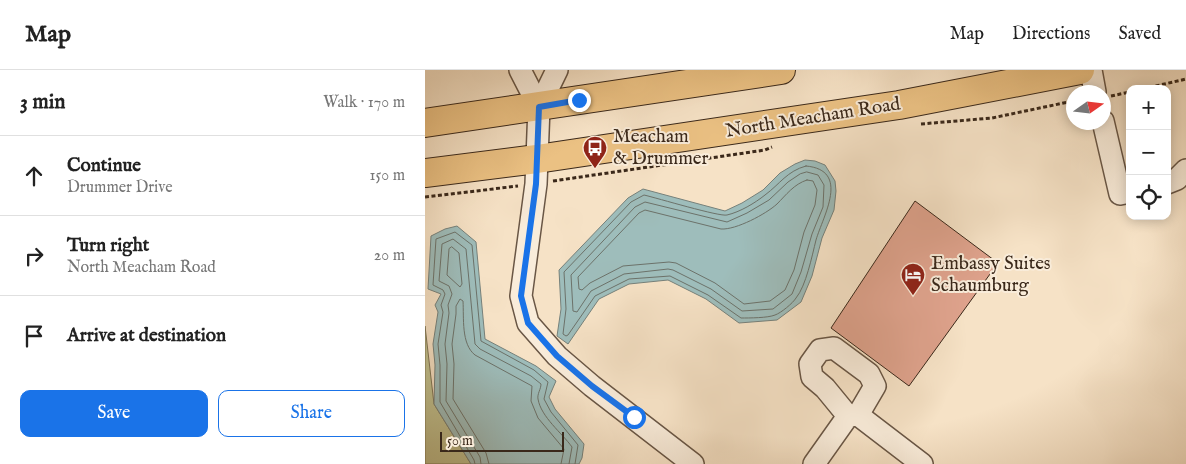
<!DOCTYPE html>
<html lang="en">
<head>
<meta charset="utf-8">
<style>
	body { margin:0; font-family:"IM FELL English",serif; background:#f6f6f6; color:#222 }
	.controls { position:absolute; right:15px; top:15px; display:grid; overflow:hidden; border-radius:10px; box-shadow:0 2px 12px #0003 }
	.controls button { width:45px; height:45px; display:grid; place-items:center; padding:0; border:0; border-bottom:1px solid #e0e0e0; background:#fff; color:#222; font:25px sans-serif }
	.compass { position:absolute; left:641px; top:15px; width:45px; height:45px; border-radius:50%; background:#fff; box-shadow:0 2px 12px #0003; rotate:76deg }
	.scale { position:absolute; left:15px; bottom:12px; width:124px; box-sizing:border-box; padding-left:5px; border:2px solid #3a281a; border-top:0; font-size:14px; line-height:18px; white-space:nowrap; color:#3a281a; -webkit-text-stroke:4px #f9ecda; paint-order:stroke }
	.stop { position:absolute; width:15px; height:15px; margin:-11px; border:4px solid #1a73e8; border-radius:50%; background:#fff }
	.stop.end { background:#1a73e8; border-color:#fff; box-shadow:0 1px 5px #0008 }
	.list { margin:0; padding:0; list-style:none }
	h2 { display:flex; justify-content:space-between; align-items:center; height:65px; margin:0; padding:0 20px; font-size:21px }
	h2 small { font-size:16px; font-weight:400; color:#767676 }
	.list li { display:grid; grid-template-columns:32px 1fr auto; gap:15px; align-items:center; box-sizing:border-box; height:80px; padding:0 20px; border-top:1px solid #e0e0e0 }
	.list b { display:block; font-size:19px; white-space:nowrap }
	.list p { margin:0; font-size:16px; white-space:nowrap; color:#767676 }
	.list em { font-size:16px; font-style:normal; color:#767676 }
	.actions { display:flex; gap:10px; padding:15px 20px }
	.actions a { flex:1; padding:11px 0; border:1px solid #1a73e8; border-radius:10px; text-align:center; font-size:18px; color:#1a73e8 }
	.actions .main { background:#1a73e8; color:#fff }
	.icon { flex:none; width:28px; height:28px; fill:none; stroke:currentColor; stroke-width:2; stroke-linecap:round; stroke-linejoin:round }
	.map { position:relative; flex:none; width:761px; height:394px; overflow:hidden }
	header { display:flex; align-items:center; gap:30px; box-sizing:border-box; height:70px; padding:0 25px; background:#fff; border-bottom:1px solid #e0e0e0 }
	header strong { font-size:24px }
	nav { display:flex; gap:28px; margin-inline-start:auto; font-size:18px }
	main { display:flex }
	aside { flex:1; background:#fff }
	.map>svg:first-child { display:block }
	.green { fill:#c1c291; stroke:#7e7556 }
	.water { fill:#9ebdbb; stroke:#76817b }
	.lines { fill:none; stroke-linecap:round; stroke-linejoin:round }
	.shore { stroke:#6c726a; stroke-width:1 }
	.building { fill:#dea28c; stroke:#3a281a }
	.minor-casing { stroke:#695645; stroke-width:24 }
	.major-casing { stroke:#3a281a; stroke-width:30 }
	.path { stroke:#3a281a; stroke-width:3; stroke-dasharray:4 2.5; stroke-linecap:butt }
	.minor { stroke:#f9ecda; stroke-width:21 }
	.major { stroke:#ebc183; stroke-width:28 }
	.route { stroke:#1a73e8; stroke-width:6 }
	.labels { text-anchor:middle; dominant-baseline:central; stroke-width:4; stroke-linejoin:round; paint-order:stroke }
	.street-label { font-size:19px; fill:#3a281a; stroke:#f9ecda }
	.poi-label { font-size:19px; fill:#3a281a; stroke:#f9ecda; text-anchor:start }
</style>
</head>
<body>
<header>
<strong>Map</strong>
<nav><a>Map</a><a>Directions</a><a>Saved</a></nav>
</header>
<main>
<aside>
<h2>3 min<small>Walk · 170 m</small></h2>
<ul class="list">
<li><svg class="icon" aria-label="ahead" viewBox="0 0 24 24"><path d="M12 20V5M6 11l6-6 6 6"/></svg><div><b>Continue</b><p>Drummer Drive</p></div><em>150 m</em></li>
<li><svg class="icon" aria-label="right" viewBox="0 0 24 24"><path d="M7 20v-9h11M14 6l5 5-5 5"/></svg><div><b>Turn right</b><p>North Meacham Road</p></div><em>20 m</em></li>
<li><svg class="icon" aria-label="arrive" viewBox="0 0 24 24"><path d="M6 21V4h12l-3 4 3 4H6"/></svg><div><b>Arrive at destination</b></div></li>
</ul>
<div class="actions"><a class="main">Save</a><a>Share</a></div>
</aside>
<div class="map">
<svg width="761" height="394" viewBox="0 0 761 394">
	<rect width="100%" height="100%" fill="#f6e2c6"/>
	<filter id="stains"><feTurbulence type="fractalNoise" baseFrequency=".004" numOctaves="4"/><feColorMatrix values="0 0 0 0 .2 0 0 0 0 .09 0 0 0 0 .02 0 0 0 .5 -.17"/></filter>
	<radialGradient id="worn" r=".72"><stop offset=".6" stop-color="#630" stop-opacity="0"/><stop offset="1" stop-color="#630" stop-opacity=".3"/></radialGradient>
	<path class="green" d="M0 256 9 334 46 394H0Z"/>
	<g class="water">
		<path d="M380 90 390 91 400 95 410 111 411 121 409 140 397 168 387 206 376 232 352 250 314 253 281 229 243 210 204 214 174 229 143 274 132 266 136 239 134 200 203 128 218 119 300 141 317 133 338 120 355 103 370 94Z"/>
		<path d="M32 156 51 172 60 269 111 296 131 311 124 327 130 339 159 374 157 388 154 394H46L9 334 10 295 8 274 13 242 10 235 16 224 3 219 6 166 20 159Z"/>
	</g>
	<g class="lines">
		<g class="shore">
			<path d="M381 96C426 100 398 146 391 170 387 186 381 216 371 228 368 233 356 243 350 245 343 248 324 248 316 248L283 225 245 206 204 209 170 226 143 265 141 266 138 264 141 239 139 202 206 132 219 125C232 128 295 147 302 145 315 142 330 133 340 125 355 114 362 101 381 96Z"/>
			<path d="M382 102 393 105 399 115 398 137 387 164 376 202 367 224 348 239 317 241 286 219 248 200 243 199 199 204 166 221 152 242 148 241 146 205 210 137 220 132 302 152 322 143 344 130 363 112 375 104Z"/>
			<path d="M382 110 388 111 392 120 390 135 379 162 369 200 360 220 345 231 319 234 290 213 251 193 244 192 198 196 165 213 157 220 154 219 153 207 214 143 220 140 296 159C311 160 341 144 352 134 361 125 369 114 382 110Z"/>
			<path d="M27 177 34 183 37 214 35 217 22 205 24 179Z"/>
			<path d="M50 394 49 390 15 332V295L13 274 18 242 16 235 20 224 18 220 8 215 11 169 30 162 47 175 56 271 109 300 123 312 119 329 126 342 153 375 150 394"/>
			<path d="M56 394 55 387 21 331 22 294 20 274 24 243 23 235 27 224 24 216 14 211 17 174 28 169 41 179 50 274 55 279 106 306 116 314C116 319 112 324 113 329 116 347 137 363 147 377L144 394"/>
			<path d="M64 394 61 383 28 329 29 294 27 274 31 244V236L35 229 38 231C39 248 36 274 50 285L107 316 106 331 113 348 139 379 136 394"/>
		</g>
	</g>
	<path class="building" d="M490 131 573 193 484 316 406 258Z"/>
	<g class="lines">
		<defs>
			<g id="minor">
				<path d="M95 0 114 37"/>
				<path d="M132 0 114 37 111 114 96 226 103 253 132 286 167 316 268 394"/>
				<path d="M666 0 670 22"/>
				<path d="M678 51 695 124 705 122"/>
				<path d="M742 113 752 109 761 100"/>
				<path d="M423 346 400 318 387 307 385 294 395 280 409 278 444 304 450 316 433 345"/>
				<path d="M389 394 423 346 433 345 497 394"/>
			</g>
			<g id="major">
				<path d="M0 53 356 0"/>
				<path d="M0 103 112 89 474 35 655 0"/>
			</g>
		</defs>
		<use href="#minor" class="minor-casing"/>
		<use href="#major" class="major-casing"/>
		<g class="path">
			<path d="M718 19 761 9"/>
			<path d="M686 26 705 22"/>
			<path d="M496 54 567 48 648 31"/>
			<path d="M128 111 340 80 347 77"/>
			<path d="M0 127 93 116"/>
		</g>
		<use href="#minor" class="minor"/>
		<use href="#major" class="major"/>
	</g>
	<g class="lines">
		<path class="route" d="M154 30 114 37 111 114 96 226 103 253 132 286 167 316 209 347"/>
	</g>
	<defs>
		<symbol id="bus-pin" viewBox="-11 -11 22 30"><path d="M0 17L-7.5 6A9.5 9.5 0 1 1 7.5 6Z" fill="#8f2418" stroke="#f9ecda"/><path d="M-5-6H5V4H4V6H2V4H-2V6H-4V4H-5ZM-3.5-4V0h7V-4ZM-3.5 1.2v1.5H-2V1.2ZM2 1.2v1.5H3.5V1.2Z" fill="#fff"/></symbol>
		<symbol id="hotel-pin" viewBox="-11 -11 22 30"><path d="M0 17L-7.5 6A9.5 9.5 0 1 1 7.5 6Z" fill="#8f2418" stroke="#f9ecda"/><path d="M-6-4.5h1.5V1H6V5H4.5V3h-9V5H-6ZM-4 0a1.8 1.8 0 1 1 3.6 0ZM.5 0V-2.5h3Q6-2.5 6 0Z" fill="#fff"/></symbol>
	</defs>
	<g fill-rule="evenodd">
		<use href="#bus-pin" x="156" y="64" width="28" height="38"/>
		<use href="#hotel-pin" x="474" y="191" width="28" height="38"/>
	</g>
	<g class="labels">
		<g class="street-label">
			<text transform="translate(388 48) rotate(-9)">North Meacham Road</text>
		</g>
		<g class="poi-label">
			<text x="188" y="67">Meacham<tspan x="188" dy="22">&amp; Drummer</tspan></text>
			<text x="506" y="194">Embassy Suites<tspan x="506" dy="22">Schaumburg</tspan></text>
		</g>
	</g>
	<rect width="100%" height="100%" filter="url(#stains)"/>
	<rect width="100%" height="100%" fill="url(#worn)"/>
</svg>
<div class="controls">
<button>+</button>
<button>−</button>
<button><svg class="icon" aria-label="locate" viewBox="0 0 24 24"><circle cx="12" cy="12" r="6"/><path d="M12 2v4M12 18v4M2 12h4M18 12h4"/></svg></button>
</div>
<svg class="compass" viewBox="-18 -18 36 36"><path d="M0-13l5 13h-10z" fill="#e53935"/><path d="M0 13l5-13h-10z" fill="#767676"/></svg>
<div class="scale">50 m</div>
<div class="stop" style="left:209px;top:347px"></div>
<div class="stop end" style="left:154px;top:30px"></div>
</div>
</main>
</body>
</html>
